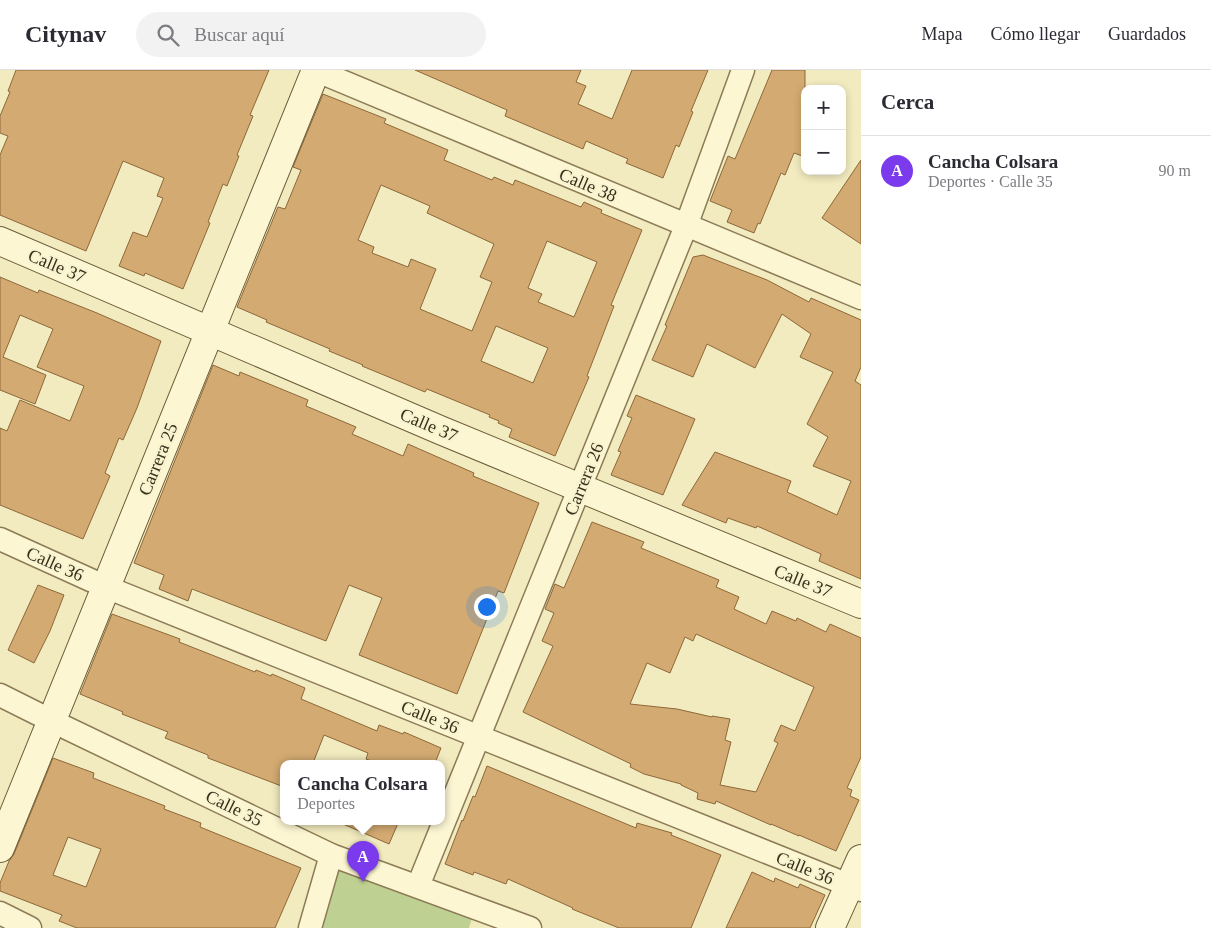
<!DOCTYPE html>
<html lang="es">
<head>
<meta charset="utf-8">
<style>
	body { margin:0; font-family:Georgia,serif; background:#f2f2f3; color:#2b2b33 }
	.controls { position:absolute; right:15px; top:15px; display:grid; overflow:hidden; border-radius:10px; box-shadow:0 2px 8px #0003 }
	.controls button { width:45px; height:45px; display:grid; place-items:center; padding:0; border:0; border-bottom:1px solid #e1e1e2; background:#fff; color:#2b2b33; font:25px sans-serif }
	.you { position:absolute; left:486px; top:536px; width:18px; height:18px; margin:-12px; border:4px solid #fff; border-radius:50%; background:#1a73e8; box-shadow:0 0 0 8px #1a73e833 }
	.badge { display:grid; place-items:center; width:32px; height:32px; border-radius:50%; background:#7c3aed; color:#fff; font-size:16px; font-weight:700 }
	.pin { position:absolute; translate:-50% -41px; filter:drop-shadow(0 1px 2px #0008) }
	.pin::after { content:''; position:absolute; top:26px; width:18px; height:15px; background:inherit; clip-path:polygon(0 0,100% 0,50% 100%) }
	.popup { position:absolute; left:280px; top:690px; width:165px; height:65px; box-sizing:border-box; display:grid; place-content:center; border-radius:10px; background:#fff; filter:drop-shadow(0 1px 4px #0005); font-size:16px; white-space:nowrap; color:#7c7c81 }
	.popup b { font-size:19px; color:#2b2b33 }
	.popup::after { content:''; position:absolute; left:50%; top:100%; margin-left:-10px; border:10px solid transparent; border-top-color:#fff }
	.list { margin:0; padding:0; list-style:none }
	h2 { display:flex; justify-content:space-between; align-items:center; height:65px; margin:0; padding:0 20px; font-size:21px }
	h2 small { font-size:16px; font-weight:400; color:#7c7c81 }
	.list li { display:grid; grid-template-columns:32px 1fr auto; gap:15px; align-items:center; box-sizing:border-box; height:70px; padding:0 20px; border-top:1px solid #e1e1e2 }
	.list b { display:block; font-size:19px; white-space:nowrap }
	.list p { margin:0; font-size:16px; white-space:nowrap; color:#7c7c81 }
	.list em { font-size:16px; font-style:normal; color:#7c7c81 }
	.icon { flex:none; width:28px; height:28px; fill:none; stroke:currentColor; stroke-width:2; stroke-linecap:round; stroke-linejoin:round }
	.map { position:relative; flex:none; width:861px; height:858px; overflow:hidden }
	header { display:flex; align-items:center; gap:30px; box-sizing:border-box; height:70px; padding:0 25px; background:#fff; border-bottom:1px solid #e1e1e2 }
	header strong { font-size:24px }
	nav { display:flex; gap:28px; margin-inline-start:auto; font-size:18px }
	.search { width:350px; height:45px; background:#f2f2f3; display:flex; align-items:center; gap:12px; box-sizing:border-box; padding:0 18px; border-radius:28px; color:#7c7c81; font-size:19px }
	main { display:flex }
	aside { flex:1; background:#fff }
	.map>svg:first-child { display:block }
	.green { fill:#bfd192 }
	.building { fill:#d3aa71; stroke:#8d6839; fill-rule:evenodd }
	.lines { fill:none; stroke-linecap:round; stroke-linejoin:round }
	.street-casing { stroke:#8c7b56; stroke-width:25 }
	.secondary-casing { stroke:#6e5c39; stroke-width:30 }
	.street { stroke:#fcf6d3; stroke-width:22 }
	.secondary { stroke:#fcf6d3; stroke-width:28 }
	.labels { text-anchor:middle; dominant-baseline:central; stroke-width:4; stroke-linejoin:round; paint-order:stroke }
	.street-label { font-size:18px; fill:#3a2f1b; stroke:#f8f3cf }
</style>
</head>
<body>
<header>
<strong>Citynav</strong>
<div class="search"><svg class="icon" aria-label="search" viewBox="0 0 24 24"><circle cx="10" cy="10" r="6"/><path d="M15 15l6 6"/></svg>Buscar aquí</div>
<nav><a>Mapa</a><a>Cómo llegar</a><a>Guardados</a></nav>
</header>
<main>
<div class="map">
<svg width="861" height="858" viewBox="0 0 861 858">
	<rect width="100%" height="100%" fill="#f2ebbf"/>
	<path class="green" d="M331 785 475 839 469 858H310Z"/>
	<g class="building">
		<path d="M16 0H269L250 45 253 46 237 85 239 86 227 116 223 114 208 152 210 153 183 219 145 203 144 206 119 196 133 162 147 167 163 128 157 126 164 108 123 91 86 181 0 145V85L8 66 0 63V46L10 22 8 21Z"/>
		<path d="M415 0H581L576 12 586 16 578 34 612 49 632 0H708L691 41 693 42 679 77 676 75 663 108 626 93 628 89 586 71 583 79 505 46 507 40Z"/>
		<path d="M772 0H805V87L794 83 785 105 781 103 760 154 758 153 754 163 727 152 732 140 710 131 728 86 735 89Z"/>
		<path d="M323 24 386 49 384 53 448 80 444 90 492 110 494 107 513 115 515 110 581 137 584 132 602 140 601 143 642 160 611 235 614 236 587 306 589 307 555 386 509 367 512 359 498 353 499 351 489 347 490 345 427 319 425 322 362 296 363 295 329 281 330 279 266 252 267 250 237 237 278 137 285 139 301 100 293 97ZM381 115 430 136 427 143 494 174 480 207 492 212 472 261 420 239 436 199 411 189 408 197 372 183 374 177 358 170ZM547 171 597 192 574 247 538 232 542 224 528 218ZM496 256 548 278 533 313 481 291Z"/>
		<path d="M861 90V174L822 148Z"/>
		<path d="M703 185 767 210 809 232 811 228 861 250V297L855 311 861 315V509L819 491 821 484 757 456 756 458 728 448 726 453 682 435 715 382 791 411 787 422 837 445 851 411 813 396 828 367 807 354 833 302 800 287 811 264 782 244 755 298 707 274 693 307 652 290 667 256 665 255 693 187Z"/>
		<path d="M0 207 38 223 39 220 97 243 161 271 137 338 123 370 119 368 105 403 110 406 83 469 0 435V358L7 361 20 330 70 351 84 316 37 297 53 259 20 245 3 287 46 305 35 334 0 320Z"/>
		<path d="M213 295 239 306 240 302 308 330 306 336 356 357 352 364 403 386 408 374 474 403 473 406 539 433 504 523 498 521 457 624 359 585 382 528 349 515 326 571 192 519 188 531 159 519 164 505 134 493Z"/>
		<path d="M636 325 695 349 663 425 611 405 621 382 618 381 632 348 627 346Z"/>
		<path d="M592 452 644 472 641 478 719 510 716 517 739 527 734 539 766 554 772 541 796 551 797 548 826 562 830 554 861 568V687L847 718 852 720 850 726 859 730 836 781 799 765V766L771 754V755L716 731 715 734 697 729 698 723 681 715V714L644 704 630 697 631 694 523 642 553 576 542 571 554 543 545 539 555 514 564 518ZM696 564 814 617 795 661 781 655 774 671 778 673 756 722 720 715 731 672 725 670 730 649 712 646V647L677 639 630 634 647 593 670 603 685 567 693 571Z"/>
		<path d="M38 515 64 525 50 561 34 593 8 580Z"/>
		<path d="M112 544 180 569 179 572 255 602 256 600 271 606 272 604 305 618 301 629 332 642 377 661 379 655 403 664 404 662 441 678 435 693H377L366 689 368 683 324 665 313 693H284V717L208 688V685L165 668 168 662 122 644 123 642 80 624Z"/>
		<path d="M53 688 94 703 93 708 165 736 164 739 201 753 200 757 301 798 275 858H77L59 851 62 845 0 821V813L9 791 14 784ZM68 767 101 779 86 817 53 805Z"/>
		<path d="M487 696 636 758 637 753 672 763 671 765 721 785 691 858H619L572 839 573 838 508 809 506 814 474 802 473 805 445 794 462 750 463 751 473 726 475 727Z"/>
		<path d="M336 751H399L389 774Z"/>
		<path d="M752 802 774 812 775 808 798 818 800 814 825 825 810 858H726Z"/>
	</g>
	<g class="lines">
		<defs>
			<g id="street">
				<path d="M315 0 861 228"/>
				<path d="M0 469 106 517 861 820"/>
				<path d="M0 625 52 651 331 785 530 858"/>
				<path d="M418 816 686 156 743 0"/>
				<path d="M0 843 30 858"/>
				<path d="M310 858 331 785"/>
			</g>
			<g id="secondary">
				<path d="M0 171 440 360 861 534"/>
				<path d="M0 778 316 0"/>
				<path d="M830 858 861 789"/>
			</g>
		</defs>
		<use href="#street" class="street-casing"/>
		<use href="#secondary" class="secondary-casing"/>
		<use href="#street" class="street"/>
		<use href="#secondary" class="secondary"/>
	</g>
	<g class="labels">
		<g class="street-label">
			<text transform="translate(588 115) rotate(23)">Calle 38</text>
			<text transform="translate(57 196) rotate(23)">Calle 37</text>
			<text transform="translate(429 355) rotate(23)">Calle 37</text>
			<text transform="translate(158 389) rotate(-68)">Carrera 25</text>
			<text transform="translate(584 409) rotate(-68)">Carrera 26</text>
			<text transform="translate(55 494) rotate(24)">Calle 36</text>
			<text transform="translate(803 511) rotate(22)">Calle 37</text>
			<text transform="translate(430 647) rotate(22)">Calle 36</text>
			<text transform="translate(234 738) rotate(26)">Calle 35</text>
			<text transform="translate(805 798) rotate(22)">Calle 36</text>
		</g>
	</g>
</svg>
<div class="controls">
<button>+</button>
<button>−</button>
</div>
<div class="you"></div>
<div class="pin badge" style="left:363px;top:812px">A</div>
<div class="popup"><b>Cancha Colsara</b>Deportes</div>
</div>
<aside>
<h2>Cerca<small></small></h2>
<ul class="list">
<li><span class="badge">A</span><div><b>Cancha Colsara</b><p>Deportes · Calle 35</p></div><em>90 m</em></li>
</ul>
</aside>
</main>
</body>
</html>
